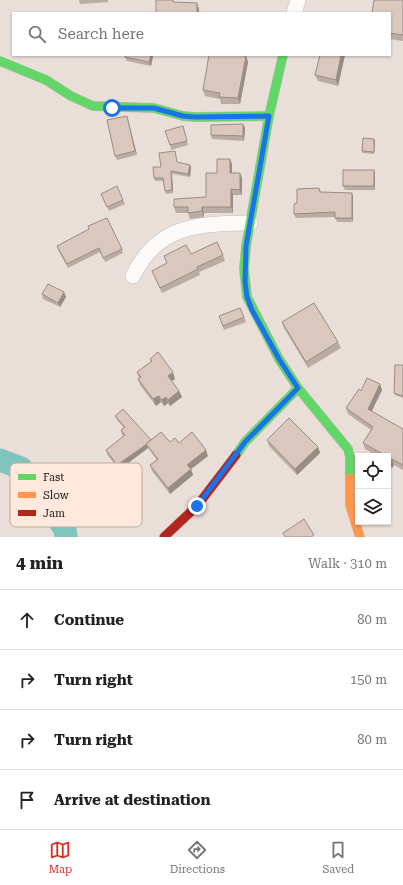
<!DOCTYPE html>
<html lang="en">
<head>
<meta charset="utf-8">
<style>
	body { margin:0; font-family:"Roboto Serif",serif; background:#f2f2f2; color:#222 }
	.controls { position:absolute; right:12px; bottom:12px; display:grid; overflow:hidden; border-radius:0px; box-shadow:0 1px 3px #0004 }
	.controls button { width:36px; height:36px; display:grid; place-items:center; padding:0; border:0; border-bottom:1px solid #e0e0e0; background:#fff; color:#222; font:20px sans-serif }
	.stop { position:absolute; width:12px; height:12px; margin:-9px; border:3px solid #1a73e8; border-radius:50%; background:#fff }
	.stop.end { background:#1a73e8; border-color:#fff; box-shadow:0 1px 4px #0008 }
	.list { margin:0; padding:0; list-style:none }
	h2 { display:flex; justify-content:space-between; align-items:center; height:52px; margin:0; padding:0 16px; font-size:17px }
	h2 small { font-size:13px; font-weight:400; color:#767676 }
	.list li { display:grid; grid-template-columns:26px 1fr auto; gap:12px; align-items:center; box-sizing:border-box; height:60px; padding:0 16px; border-top:1px solid #e0e0e0 }
	.list b { display:block; font-size:15px; white-space:nowrap }
	.list em { font-size:13px; font-style:normal; color:#767676 }
	.icon { flex:none; width:22px; height:22px; fill:none; stroke:currentColor; stroke-width:2; stroke-linecap:round; stroke-linejoin:round }
	.map { position:relative; flex:none; width:403px; height:537px; overflow:hidden }
	.search { position:absolute; background:#fff; box-shadow:0 1px 3px #0004; left:12px; right:12px; top:12px; height:44px; display:flex; align-items:center; gap:10px; box-sizing:border-box; padding:0 14px; border-radius:0px; color:#767676; font-size:15px }
	.sheet { height:292px; background:#fff }
	nav { display:flex; justify-content:space-around; align-items:center; box-sizing:border-box; height:56px; border-top:1px solid #e0e0e0; background:#fff; font-size:11px; color:#767676 }
	nav a { display:grid; justify-items:center; gap:2px }
	nav .on { color:#d93025 }
	.map>svg:first-child { display:block }
	.lines { fill:none; stroke-linecap:round; stroke-linejoin:round }
	.river { stroke:#7ec3bc; stroke-width:23 }
	.street-casing { stroke:#c4bcb6; stroke-width:16 }
	.fast-casing { stroke:#c4bcb6; stroke-width:10 }
	.slow-casing { stroke:#c4bcb6; stroke-width:10 }
	.jam-casing { stroke:#c4bcb6; stroke-width:10 }
	.street { stroke:#fcfaf9; stroke-width:15 }
	.fast { stroke:#63d668; stroke-width:9 }
	.slow { stroke:#ff974d; stroke-width:9 }
	.jam { stroke:#b3261e; stroke-width:9 }
	.wall { fill:#bbaca3 }
	.shaded-wall { fill:#998c85 }
	.building { fill:#dac8be; stroke:#998c85 }
	.route { stroke:#1a73e8; stroke-width:5 }
	.key { fill:#ffe9dd; stroke:#bcaaa0; stroke-width:1 }
	.key-label { font-size:11px; fill:#1f1713 }
</style>
</head>
<body>
<div class="map">
<svg width="403" height="537" viewBox="0 0 403 537">
	<rect width="100%" height="100%" fill="#e9ded8"/>
	<g class="lines">
		<path class="river" d="M0 460 21 468 65 529 66 537"/>
		<defs>
			<g id="street">
				<path d="M294 13 298 0"/>
				<path d="M133 276C158 224 199 224 250 223"/>
			</g>
			<g id="fast">
				<path d="M283 55 269 116 246 246 244 269 247 297 279 359 298 388 348 449 350 457V478"/>
				<path d="M0 61 46 80 71 96 93 106 154 108 183 116 195 117 269 116"/>
				<path d="M236 455 245 442 298 388"/>
			</g>
			<path id="slow" d="M350 478V505L360 537"/>
			<path id="jam" d="M164 537 197 506 236 455"/>
		</defs>
		<use href="#street" class="street-casing"/>
		<use href="#fast" class="fast-casing"/>
		<use href="#slow" class="slow-casing"/>
		<use href="#jam" class="jam-casing"/>
		<use href="#street" class="street"/>
		<use href="#fast" class="fast"/>
		<use href="#slow" class="slow"/>
		<use href="#jam" class="jam"/>
	</g>
	<g class="wall">
		<path d="M79 0H108V2L80 4Z"/>
		<path d="M403 0V41L390 39V13Z"/>
		<path d="M40 55H53V56Z"/>
		<path d="M345 55 338 86 318 81 315 75Z"/>
		<path d="M153 56 151 66 127 61 125 57Z"/>
		<path d="M246 56 248 62 240 104H221L220 99 205 96 203 90Z"/>
		<path d="M127 116 137 155 117 160 115 156Z"/>
		<path d="M183 126 188 145 171 150 170 145Z"/>
		<path d="M245 128 244 141 212 139 211 135Z"/>
		<path d="M374 139 375 141 374 154 363 153 362 151Z"/>
		<path d="M175 151 177 162 190 165 191 168 190 177 172 174 173 193 166 194 165 191 163 181H155L154 178 161 167Z"/>
		<path d="M232 164V173L242 178V195H233V213H204V217L190 219 188 213H176L174 207 206 197 217 173Z"/>
		<path d="M374 170 375 174V190H345L343 186Z"/>
		<path d="M319 188 321 192 353 197V222H337L335 217 296 218 294 214 297 203Z"/>
		<path d="M101 194 123 200 125 204 109 211Z"/>
		<path d="M57 246 122 249 123 253 105 262 100 252 68 268 58 250Z"/>
		<path d="M191 254 223 255 225 261 199 272 200 275 162 293 152 271 167 263 164 256Z"/>
		<path d="M64 292 66 297 60 307 43 299 42 294Z"/>
		<path d="M219 316 244 317 246 322 224 330Z"/>
		<path d="M282 322 338 342 341 348 308 368 284 328Z"/>
		<path d="M150 359 175 379 172 381 179 391 182 397 170 406 168 403 164 406 161 402 156 406 140 385 138 379 139 378 137 372 151 362Z"/>
		<path d="M403 365V398L395 395 394 393Z"/>
		<path d="M380 384 382 390 371 411 403 429V470L394 465 392 468 388 465V456H378L365 449 363 443 371 430 348 414 346 408 361 391Z"/>
		<path d="M115 416 151 440 179 443 208 456 191 469 193 475 170 494 152 471 150 465 157 460 148 448 119 470 107 454 106 450 124 436 122 435 121 430 124 428 117 420Z"/>
		<path d="M267 440 318 447 320 453 297 475 269 446Z"/>
	</g>
	<g class="shaded-wall">
		<path d="M197 3 199 9V13H197Z"/>
		<path d="M151 55H153V56L151 66 149 62Z"/>
		<path d="M341 55H345L338 86 336 80Z"/>
		<path d="M246 56 248 62 240 104 238 98Z"/>
		<path d="M127 116 128 120 137 155 135 151Z"/>
		<path d="M243 124 245 128 244 141 243 136Z"/>
		<path d="M374 139 375 141 374 154Z"/>
		<path d="M230 159 232 164V178L230 173Z"/>
		<path d="M190 165 191 168 190 177 188 174Z"/>
		<path d="M374 170 375 174V190L374 186Z"/>
		<path d="M171 171 172 174 173 193 172 190Z"/>
		<path d="M240 173 242 178V195L240 190Z"/>
		<path d="M231 189 233 195V213L231 207Z"/>
		<path d="M352 193 353 197V222L352 218Z"/>
		<path d="M202 207 204 213V217L202 211Z"/>
		<path d="M64 292 66 297 60 307 58 303Z"/>
		<path d="M173 372 175 379 170 382 168 376Z"/>
		<path d="M380 384 382 390 370 415 368 409Z"/>
		<path d="M179 391 182 397 170 406 168 400Z"/>
		<path d="M159 396 161 402 156 406 153 399Z"/>
		<path d="M166 397 168 403 164 406 162 400Z"/>
		<path d="M146 444 148 448 119 470 117 465Z"/>
		<path d="M318 447 320 453 297 475 295 469Z"/>
		<path d="M206 450 208 456 191 469 193 475 170 494 168 488 187 465Z"/>
		<path d="M392 459 394 465 392 468 390 462Z"/>
	</g>
	<g class="building">
		<path d="M156 0H173V2L197 3V13H156Z"/>
		<path d="M374 0H403V35L390 33V13H372Z"/>
		<path d="M125 55H151L149 62 125 57Z"/>
		<path d="M209 55H239L246 56 238 98 219 97 220 93 203 90Z"/>
		<path d="M320 55H341L336 80 315 75Z"/>
		<path d="M127 116 135 151 115 156 107 120Z"/>
		<path d="M243 124V136L211 135V125Z"/>
		<path d="M183 126 187 141 170 145 165 131Z"/>
		<path d="M363 138 374 139V152L362 151Z"/>
		<path d="M175 151 177 162 190 165 188 174 171 171 172 190 165 191 163 178H154L153 167H161L159 153Z"/>
		<path d="M217 159H230V173H240V190L231 189V207H202V211L188 213V207H174V199L206 197V173H217Z"/>
		<rect x="343" y="170" width="31" height="16"/>
		<path d="M117 186 123 200 107 207 101 194Z"/>
		<path d="M319 188 320 192 352 193V218H335V212L294 214V204L297 203V189Z"/>
		<path d="M107 218 122 249 103 258 99 248 67 264 57 246 89 229 88 226Z"/>
		<path d="M217 242 223 255 197 267 198 269 160 288 152 271 167 263 164 256 186 245 191 254Z"/>
		<path d="M48 284 64 292 58 303 42 294Z"/>
		<path d="M314 303 338 342 306 362 282 322Z"/>
		<path d="M240 308 244 317 223 326 219 316Z"/>
		<path d="M158 352 173 372 168 376 179 391 168 400 166 397 162 400 159 396 153 399 138 379 141 377 137 372 152 361 150 359Z"/>
		<path d="M395 365H403V396L394 393Z"/>
		<path d="M367 378 380 384 368 409 403 429V465L392 459 390 462 388 461V456H379L381 453 363 443 373 427 346 408 359 389 361 391Z"/>
		<path d="M123 409 151 440 146 444H147L117 465 106 450 125 435 121 430 125 427 115 416Z"/>
		<path d="M289 418 318 447 295 469 267 440Z"/>
		<path d="M161 432 170 442 175 438 179 443 192 432 206 450 187 465 191 469 168 488 150 465 158 459 146 444Z"/>
		<path d="M304 519 314 535 311 537H285L283 533Z"/>
	</g>
	<g class="lines">
		<path class="route" d="M112 108H154L183 116 195 117 269 116 246 246 245 282 247 297 252 310 279 359 298 388 245 442 197 506"/>
	</g>
	<rect x="10" y="463" width="132" height="64" rx="6" class="key"/>
	<rect x="18" y="474" width="18" height="6" fill="#63d668"/>
	<rect x="18" y="492" width="18" height="6" fill="#ff974d"/>
	<rect x="18" y="510" width="18" height="6" fill="#b3261e"/>
	<g class="key-label">
		<text x="43" y="481">Fast</text>
		<text x="43" y="499">Slow</text>
		<text x="43" y="517">Jam</text>
	</g>
</svg>
<div class="controls">
<button><svg class="icon" aria-label="locate" viewBox="0 0 24 24"><circle cx="12" cy="12" r="6"/><path d="M12 2v4M12 18v4M2 12h4M18 12h4"/></svg></button>
<button><svg class="icon" aria-label="layers" viewBox="0 0 24 24"><path d="M12 4l9 5-9 5-9-5zM3 14l9 5 9-5"/></svg></button>
</div>
<div class="stop" style="left:112px;top:108px"></div>
<div class="stop end" style="left:197px;top:506px"></div>
<div class="search"><svg class="icon" aria-label="search" viewBox="0 0 24 24"><circle cx="10" cy="10" r="6"/><path d="M15 15l6 6"/></svg>Search here</div>
</div>
<section class="sheet">
<h2>4 min<small>Walk · 310 m</small></h2>
<ul class="list">
<li><svg class="icon" aria-label="ahead" viewBox="0 0 24 24"><path d="M12 20V5M6 11l6-6 6 6"/></svg><div><b>Continue</b></div><em>80 m</em></li>
<li><svg class="icon" aria-label="right" viewBox="0 0 24 24"><path d="M7 20v-9h11M14 6l5 5-5 5"/></svg><div><b>Turn right</b></div><em>150 m</em></li>
<li><svg class="icon" aria-label="right" viewBox="0 0 24 24"><path d="M7 20v-9h11M14 6l5 5-5 5"/></svg><div><b>Turn right</b></div><em>80 m</em></li>
<li><svg class="icon" aria-label="arrive" viewBox="0 0 24 24"><path d="M6 21V4h12l-3 4 3 4H6"/></svg><div><b>Arrive at destination</b></div></li>
</ul>
</section>
<nav>
<a class="on"><svg class="icon" aria-label="map" viewBox="0 0 24 24"><path d="M3 6l6-2 6 2 6-2v14l-6 2-6-2-6 2zM9 4v14M15 6v14"/></svg>Map</a>
<a><svg class="icon" aria-label="directions" viewBox="0 0 24 24"><path d="M12 3l9 9-9 9-9-9zM9 14v-3h6M13 9l2 2-2 2"/></svg>Directions</a>
<a><svg class="icon" aria-label="saved" viewBox="0 0 24 24"><path d="M7 4h10v16l-5-4-5 4z"/></svg>Saved</a>
</nav>
</body>
</html>
